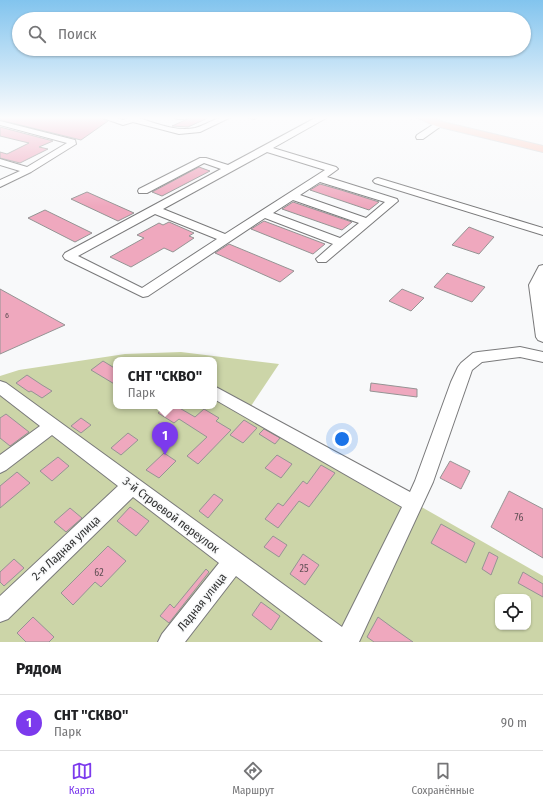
<!DOCTYPE html>
<html lang="ru">
<head>
<meta charset="utf-8">
<style>
	body { margin:0; font-family:"Fira Sans Condensed",sans-serif; background:#f2f2f2; color:#202124 }
	.controls { position:absolute; right:12px; bottom:12px; display:grid; overflow:hidden; border-radius:8px; box-shadow:0 1px 3px #0004 }
	.controls button { width:36px; height:36px; display:grid; place-items:center; padding:0; border:0; border-bottom:1px solid #e0e0e0; background:#fff; color:#202124; font:20px sans-serif }
	.you { position:absolute; left:342px; top:439px; width:14px; height:14px; margin:-10px; border:3px solid #fff; border-radius:50%; background:#1a73e8; box-shadow:0 0 0 6px #1a73e833 }
	.badge { display:grid; place-items:center; width:26px; height:26px; border-radius:50%; background:#7c3aed; color:#fff; font-size:13px; font-weight:700 }
	.pin { position:absolute; translate:-50% -33px; filter:drop-shadow(0 1px 2px #0008) }
	.pin::after { content:''; position:absolute; top:21px; width:14px; height:12px; background:inherit; clip-path:polygon(0 0,100% 0,50% 100%) }
	.popup { position:absolute; left:113px; top:357px; width:104px; height:52px; box-sizing:border-box; display:grid; place-content:center; border-radius:8px; background:#fff; filter:drop-shadow(0 1px 3px #0005); font-size:13px; white-space:nowrap; color:#757577 }
	.popup b { font-size:15px; color:#202124 }
	.popup::after { content:''; position:absolute; left:50%; top:100%; margin-left:-8px; border:8px solid transparent; border-top-color:#fff }
	.list { margin:0; padding:0; list-style:none }
	h2 { display:flex; justify-content:space-between; align-items:center; height:52px; margin:0; padding:0 16px; font-size:17px }
	h2 small { font-size:13px; font-weight:400; color:#757577 }
	.list li { display:grid; grid-template-columns:26px 1fr auto; gap:12px; align-items:center; box-sizing:border-box; height:56px; padding:0 16px; border-top:1px solid #e0e0e0 }
	.list b { display:block; font-size:15px; white-space:nowrap }
	.list p { margin:0; font-size:13px; white-space:nowrap; color:#757577 }
	.list em { font-size:13px; font-style:normal; color:#757577 }
	.icon { flex:none; width:22px; height:22px; fill:none; stroke:currentColor; stroke-width:2; stroke-linecap:round; stroke-linejoin:round }
	.map { position:relative; flex:none; width:543px; height:642px; overflow:hidden }
	.search { position:absolute; background:#fff; box-shadow:0 1px 3px #0004; left:12px; right:12px; top:12px; height:44px; display:flex; align-items:center; gap:10px; box-sizing:border-box; padding:0 14px; border-radius:22px; color:#757577; font-size:15px }
	.sheet { height:108px; background:#fff }
	nav { display:flex; justify-content:space-around; align-items:center; box-sizing:border-box; height:56px; border-top:1px solid #e0e0e0; background:#fff; font-size:11px; color:#757577 }
	nav a { display:grid; justify-items:center; gap:2px }
	nav .on { color:#7c3aed }
	.map>svg:first-child { display:block }
	.green { fill:#ccd5a8; fill-rule:evenodd }
	.building { fill:#efa8be; stroke:#959494 }
	.lines { fill:none; stroke-linecap:round; stroke-linejoin:round }
	.minor-casing { stroke:#7a7a7b; stroke-width:2 }
	.major-casing { stroke:#d6d6d6; stroke-width:2 }
	.path { stroke:#a9aaab; stroke-width:1.5; stroke-dasharray:1.5 2; stroke-linecap:butt }
	.minor { fill:#fff; fill-rule:evenodd }
	.major { fill:#fbcdc1; fill-rule:evenodd }
	.labels { text-anchor:middle; dominant-baseline:central; stroke-width:3; stroke-linejoin:round; paint-order:stroke }
	.number-label { font-size:8px; fill:#625156 }
	.near-number-label { font-size:10px; fill:#625156 }
	.near-street-label { font-size:12px; fill:#333434; stroke:#f8f9fa }
</style>
</head>
<body>
<div class="map">
<svg width="543" height="642" viewBox="0 0 543 642">
	<rect width="100%" height="100%" fill="#f8f9fa"/>
	<path class="green" d="M181 352 279 364 249 409 543 576V642H0V376L19 370 125 354ZM116 360H214V406H116ZM498 597H528V627H498Z"/>
	<g class="building">
		<path d="M0 117H99L108 121 81 140 0 120Z"/>
		<path d="M192 117H210L188 127 172 126Z"/>
		<path d="M0 127 53 141 39 147 48 149 20 163 0 158V152L7 154 29 143 0 136Z"/>
		<path d="M199 167 210 171 162 196 152 192Z"/>
		<path d="M320 184 341 190 379 202 369 210 310 190Z"/>
		<path d="M87 192 134 213 118 221 71 199Z"/>
		<path d="M293 202 352 222 342 230 282 209Z"/>
		<path d="M45 210 92 233 75 242 28 218Z"/>
		<path d="M264 221 325 244 313 254 251 229Z"/>
		<path d="M169 222 194 233 189 236 194 238 173 252 164 248 131 267 110 257 144 238 137 235 159 223 163 225Z"/>
		<path d="M469 227 494 237 479 254 452 245Z"/>
		<path d="M229 244 294 271 280 282 215 253Z"/>
		<path d="M447 273 485 287 472 302 434 287Z"/>
		<path d="M0 289 65 325 0 354Z"/>
		<path d="M402 289 424 298 411 311 389 301Z"/>
		<path d="M103 361 116 369V385L91 370Z"/>
		<path d="M27 375 42 385 52 391 42 398 31 391 29 392 16 383Z"/>
		<path d="M371 383 417 389V397L370 391Z"/>
		<path d="M166 406H176L195 417 204 409 219 418 216 421 231 430 198 464 187 456 207 437 179 419 174 423 158 413Z"/>
		<path d="M6 414 29 432 10 446 0 438V418Z"/>
		<path d="M81 418 91 425 81 433 71 426Z"/>
		<path d="M244 420 257 428 243 443 230 435Z"/>
		<path d="M264 429 280 438 275 444 259 434Z"/>
		<path d="M128 433 138 440 121 455 111 448Z"/>
		<path d="M164 453 176 461 159 478 146 470Z"/>
		<path d="M277 455 292 464 281 478 265 468Z"/>
		<path d="M58 457 69 466 52 481 40 471Z"/>
		<path d="M450 461 470 471 461 489 440 478Z"/>
		<path d="M321 465 335 473 309 507 299 501 278 528 265 519 278 503 283 506 303 481 307 484Z"/>
		<path d="M17 472 30 483 0 508V486Z"/>
		<path d="M509 491 543 509V558L491 527Z"/>
		<path d="M214 494 223 500 208 518 199 511Z"/>
		<path d="M130 507 149 521 136 536 117 521Z"/>
		<path d="M70 508 82 518 66 532 54 522Z"/>
		<path d="M441 524 475 543 466 563 431 543Z"/>
		<path d="M273 536 287 545 279 557 264 547Z"/>
		<path d="M108 546 126 561 101 587 95 582 73 605 61 593Z"/>
		<path d="M489 552 498 557 491 575 482 569Z"/>
		<path d="M303 554 319 565 305 585 290 574Z"/>
		<path d="M14 559 24 568 4 586 0 582V572Z"/>
		<path d="M206 569 209 572 169 623 160 616 170 604 174 608Z"/>
		<path d="M523 572 543 584V597L518 583Z"/>
		<path d="M261 602 280 616 271 630 252 615Z"/>
		<path d="M33 617 54 637 49 642H26L17 633Z"/>
		<path d="M378 617 393 628 413 642H374L367 637Z"/>
	</g>
	<g class="lines">
		<defs>
			<g id="minor">
				<path d="M100 117H114L123 120 130 117H136C155 123 175 132 195 128 209 124 214 117 231 117L200 132 179 134 133 122 123 125Z"/>
				<path d="M173 117H189C185 120 177 120 173 117Z"/>
				<path d="M248 117H258L254 119Z"/>
				<path d="M317 117H328L273 148 336 167 338 169 327 177 397 199 398 201 326 262H318L316 259 333 244 265 218 148 296 143 297 65 259 63 256 65 253 221 169 204 163 147 193H139L138 191 139 189 200 158H206L228 165ZM267 152 325 170 225 234 163 209ZM320 182 385 202 366 218 300 195ZM293 200 359 223 340 238 273 213ZM155 214 217 239 142 288 78 256Z"/>
				<path d="M0 121 75 140 76 144 31 172 0 187V180L20 171 0 165V159L27 167 67 143 0 125Z"/>
				<path d="M437 122H440L444 124 423 139H417L416 137 417 135Z"/>
				<path d="M378 178 543 228V235L375 183 373 181 375 179Z"/>
				<path d="M543 265C543 291 543 316 543 342L538 340 536 337 529 285 539 266Z"/>
				<path d="M520 347 543 352V362L520 357 482 362 472 370 433 482 359 642H323L236 576 185 642H158L162 634 219 563 133 497 8 619 0 622V596L118 486 52 435 6 470 0 473V455L40 426 0 395V381L6 383 342 627 402 507 214 399V386L410 492 415 481 451 382 458 367 461 363 473 353 478 352Z"/>
			</g>
			<path id="major" d="M416 117H432L443 122 543 146V152L436 126Z"/>
		</defs>
		<use href="#minor" class="minor-casing"/>
		<use href="#major" class="major-casing"/>
		<path class="path" d="M408 117 412 119"/>
		<use href="#minor" class="minor"/>
		<use href="#major" class="major"/>
	</g>
	<linearGradient id="sky" x2="0" y2="1"><stop stop-color="#82c4ee"/><stop offset="0.57" stop-color="#fcfcfd"/><stop offset="1" stop-color="#fcfcfd" stop-opacity="0"/></linearGradient>
	<rect width="543" height="207" fill="url(#sky)"/>
	<g class="labels">
		<g class="number-label">
			<text x="7" y="315">6</text>
		</g>
		<g class="near-number-label">
			<text x="519" y="518">76</text>
			<text x="304" y="569">25</text>
			<text x="99" y="573">62</text>
		</g>
		<g class="near-street-label">
			<text transform="translate(171 515) rotate(37)">3-й Строевой переулок</text>
			<text transform="translate(66 548) rotate(-43)">2-я Ладная улица</text>
			<text transform="translate(202 602) rotate(-51)">Ладная улица</text>
		</g>
	</g>
</svg>
<div class="controls">
<button><svg class="icon" aria-label="locate" viewBox="0 0 24 24"><circle cx="12" cy="12" r="6"/><path d="M12 2v4M12 18v4M2 12h4M18 12h4"/></svg></button>
</div>
<div class="you"></div>
<div class="pin badge" style="left:165px;top:455px">1</div>
<div class="popup"><b>СНТ &quot;СКВО&quot;</b>Парк</div>
<div class="search"><svg class="icon" aria-label="search" viewBox="0 0 24 24"><circle cx="10" cy="10" r="6"/><path d="M15 15l6 6"/></svg>Поиск</div>
</div>
<section class="sheet">
<h2>Рядом<small></small></h2>
<ul class="list">
<li><span class="badge">1</span><div><b>СНТ &quot;СКВО&quot;</b><p>Парк</p></div><em>90 m</em></li>
</ul>
</section>
<nav>
<a class="on"><svg class="icon" aria-label="map" viewBox="0 0 24 24"><path d="M3 6l6-2 6 2 6-2v14l-6 2-6-2-6 2zM9 4v14M15 6v14"/></svg>Карта</a>
<a><svg class="icon" aria-label="directions" viewBox="0 0 24 24"><path d="M12 3l9 9-9 9-9-9zM9 14v-3h6M13 9l2 2-2 2"/></svg>Маршрут</a>
<a><svg class="icon" aria-label="saved" viewBox="0 0 24 24"><path d="M7 4h10v16l-5-4-5 4z"/></svg>Сохранённые</a>
</nav>
</body>
</html>
